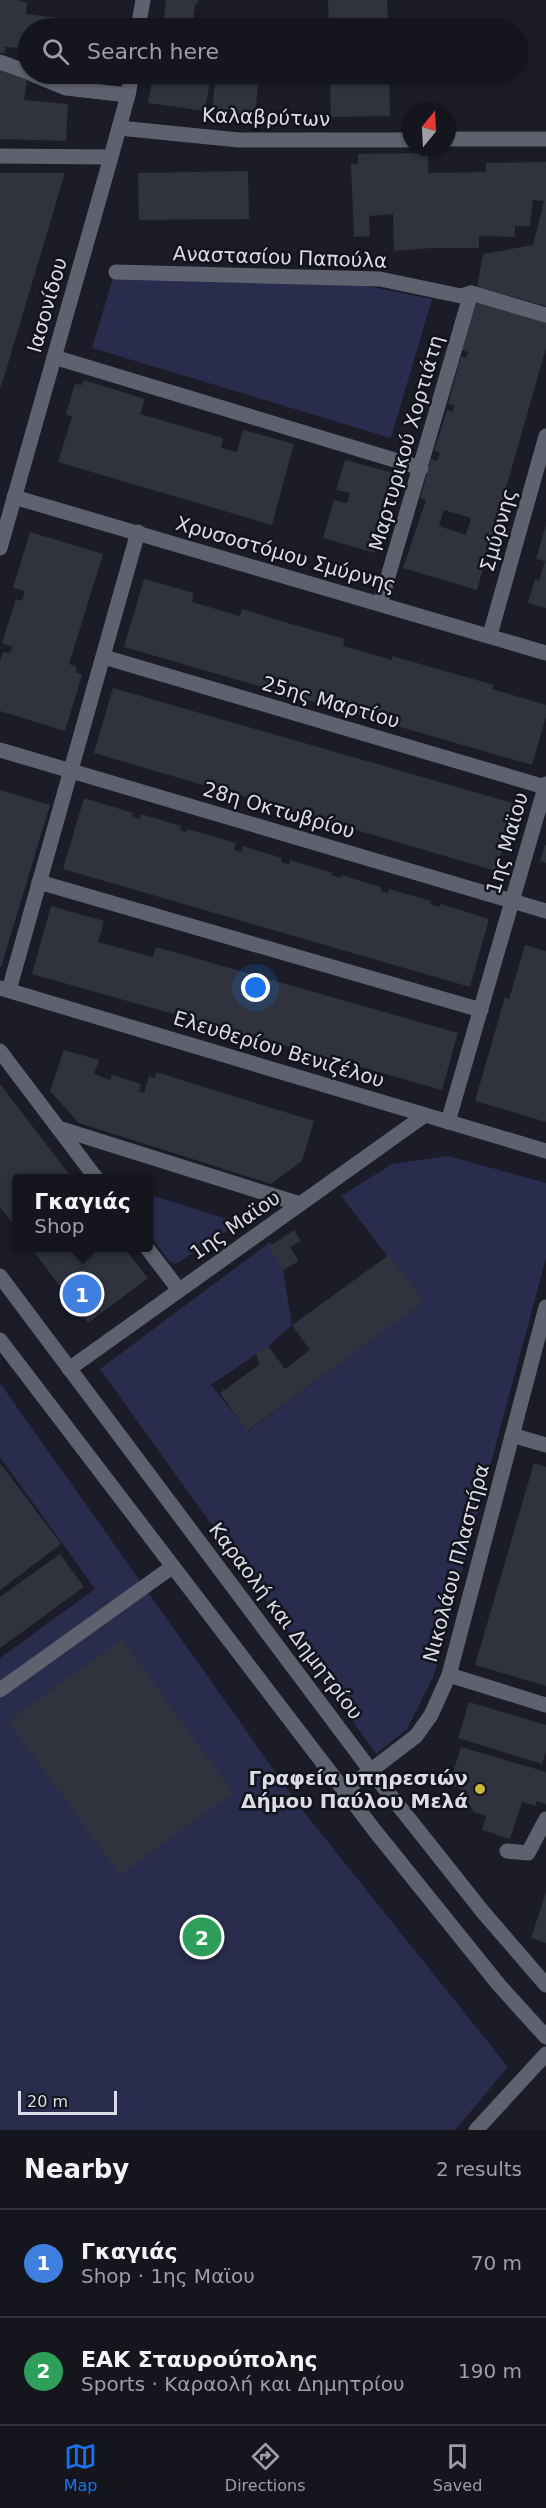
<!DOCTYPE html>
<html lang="en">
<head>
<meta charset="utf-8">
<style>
	body { margin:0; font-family:"DejaVu Sans",sans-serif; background:#1d1e26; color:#f1f3f6 }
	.compass { position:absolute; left:402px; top:102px; width:54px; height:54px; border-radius:50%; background:#14151d; box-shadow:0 2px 4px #0004; rotate:18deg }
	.scale { position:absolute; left:18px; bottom:15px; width:99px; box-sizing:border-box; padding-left:6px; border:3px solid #dbdce4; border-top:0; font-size:16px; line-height:21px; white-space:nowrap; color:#dbdce4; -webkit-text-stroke:4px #12131d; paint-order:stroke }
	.you { position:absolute; left:256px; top:988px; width:21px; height:21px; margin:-15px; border:4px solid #fff; border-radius:50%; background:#1a73e8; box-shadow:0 0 0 9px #1a73e833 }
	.badge { display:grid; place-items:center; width:39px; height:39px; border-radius:50%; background:#1a73e8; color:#fff; font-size:20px; font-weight:700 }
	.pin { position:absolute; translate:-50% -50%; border:3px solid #fff; box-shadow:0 2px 6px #0006 }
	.popup { position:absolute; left:12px; top:1174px; width:141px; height:78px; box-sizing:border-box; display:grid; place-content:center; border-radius:6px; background:#14151d; filter:drop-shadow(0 2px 4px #0005); font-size:20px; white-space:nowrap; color:#9d9fa4 }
	.popup b { font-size:22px; color:#f1f3f6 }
	.popup::after { content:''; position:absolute; left:50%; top:100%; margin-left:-12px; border:12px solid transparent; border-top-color:#14151d }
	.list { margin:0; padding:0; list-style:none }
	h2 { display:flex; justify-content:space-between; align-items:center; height:78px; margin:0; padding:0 24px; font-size:26px }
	h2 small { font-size:20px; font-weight:400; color:#9d9fa4 }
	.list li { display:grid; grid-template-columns:39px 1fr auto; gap:18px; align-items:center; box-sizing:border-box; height:108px; padding:0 24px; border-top:2px solid #33343b }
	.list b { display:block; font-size:22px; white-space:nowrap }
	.list p { margin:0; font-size:20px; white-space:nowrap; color:#9d9fa4 }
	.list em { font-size:20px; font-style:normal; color:#9d9fa4 }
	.icon { flex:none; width:33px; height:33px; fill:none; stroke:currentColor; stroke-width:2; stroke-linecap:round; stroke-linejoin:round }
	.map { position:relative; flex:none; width:546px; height:2130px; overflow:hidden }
	.search { position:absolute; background:#14151d; box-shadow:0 2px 4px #0004; left:18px; right:18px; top:18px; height:66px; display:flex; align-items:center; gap:15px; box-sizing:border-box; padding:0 21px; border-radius:33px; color:#9d9fa4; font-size:22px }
	.sheet { height:294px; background:#14151d }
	nav { display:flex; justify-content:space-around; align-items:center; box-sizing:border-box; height:84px; border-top:2px solid #33343b; background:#14151d; font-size:16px; color:#9d9fa4 }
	nav a { display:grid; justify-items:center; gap:3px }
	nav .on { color:#1a73e8 }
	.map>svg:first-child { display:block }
	.green { fill:#292c4c }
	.building { fill:#30323d; fill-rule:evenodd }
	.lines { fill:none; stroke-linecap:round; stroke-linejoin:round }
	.service { stroke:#5f616e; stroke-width:15 }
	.pedestrian { stroke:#5f616e; stroke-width:15 }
	.minor { stroke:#5f616e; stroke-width:15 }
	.tertiary { stroke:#5f616e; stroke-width:15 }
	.secondary { stroke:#5f616e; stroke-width:15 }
	.poi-dot { fill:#cfb837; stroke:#12131d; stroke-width:2 }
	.labels { text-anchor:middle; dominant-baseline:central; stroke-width:5; stroke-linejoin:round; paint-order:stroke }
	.street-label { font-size:20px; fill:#dbdce4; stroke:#12131d }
	.poi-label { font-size:20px; font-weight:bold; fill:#dbdce4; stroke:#12131d; text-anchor:end }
</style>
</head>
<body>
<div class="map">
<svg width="546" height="2130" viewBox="0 0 546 2130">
	<rect width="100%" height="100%" fill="#1b1c27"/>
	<g class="green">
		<path d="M113 278 363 285 432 299 391 438 92 348Z"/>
		<path d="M448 1156 546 1183V1258L434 1675 407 1729 376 1754 100 1369 270 1242 283 1270 292 1325 268 1346 211 1385 248 1431 423 1302 341 1196 392 1164Z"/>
		<path d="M148 1194 230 1220 227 1231 176 1264 170 1262 148 1233Z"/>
		<path d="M0 1383 300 1807 508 2067 455 2130H0V1658L95 1589 0 1457Z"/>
	</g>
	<g class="building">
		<path d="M0 0H18L27 3 26 14 85 21V28H28V42H24L23 48 5 47V53H0Z"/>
		<path d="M166 0H199L195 6 192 28 163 27Z"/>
		<path d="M328 0H387L388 28H329Z"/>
		<path d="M0 70 28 73 24 100 68 104 66 141 0 139Z"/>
		<path d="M153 74H211L205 111 148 103Z"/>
		<path d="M216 74H259L255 115 212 111Z"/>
		<path d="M330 74H389L390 116 331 117Z"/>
		<path d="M428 153V173L486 172V163L546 162V306L477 287 483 254 533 245 544 201 533 200 530 226H515V237L479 236V248H432L394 251 393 214 369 216 370 236 354 237 351 164H358V154Z"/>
		<path d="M248 171 249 219 139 220 138 173Z"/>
		<path d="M0 173H65L1 387H0Z"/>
		<path d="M477 300 546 320V348L477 590 403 568 426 500 420 498 431 459 437 461 440 453 434 451 447 410 453 412 454 405 448 404 461 356 466 358 468 352 461 350ZM444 510 471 518 466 535 439 526Z"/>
		<path d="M84 380 145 399 140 414 223 438 221 448 237 452 243 430 294 444 272 525 58 462 72 417 66 414 75 384 82 385Z"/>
		<path d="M345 460 397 474 375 553 323 538 334 500 347 503 350 493 336 490Z"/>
		<path d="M546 525V608L528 603 535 579 539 581 545 561 536 559Z"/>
		<path d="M30 532 103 554 69 664 77 667 76 672 82 675 65 731 0 711V661L3 652 10 653 12 647 2 643 16 599 22 601 25 591 13 588Z"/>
		<path d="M144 579 194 593 192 602 240 616 242 609 291 624 345 639 343 646 392 660V656L494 685 492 689 546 705V717L532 765 124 647Z"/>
		<path d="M113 688 516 804 496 871 94 753Z"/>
		<path d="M0 790 50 805 1 967H0Z"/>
		<path d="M84 798 133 813 132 816 140 819 141 814 181 826 180 830 183 831 187 832V829L236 843 234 850 241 852 243 846 282 858 281 862 289 864 290 860 332 873 331 875 340 878 341 875 381 887V891L384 892 388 893 389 889 431 901 430 904 439 907 441 904 489 919 470 987 63 869Z"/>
		<path d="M545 845H546V863L540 861Z"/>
		<path d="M51 906 104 921 98 942 153 957 156 947 458 1033 442 1090 32 974Z"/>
		<path d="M525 945 546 951V1122L475 1101 505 997 509 999Z"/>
		<path d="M64 1050 99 1060 94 1074 110 1080 112 1075 141 1084 139 1092 144 1093 149 1076 155 1078 156 1072 314 1121 302 1161 271 1184 79 1123 50 1091Z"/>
		<path d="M0 1084 72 1178H16V1228L0 1207Z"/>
		<path d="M294 1230 301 1241 290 1247 299 1261 283 1270 268 1247Z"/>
		<path d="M31 1248H124L148 1278 88 1323Z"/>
		<path d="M389 1255 424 1302 247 1431 220 1393 259 1365 256 1354 268 1346 285 1369 310 1350 292 1325Z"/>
		<path d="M0 1463 61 1544 0 1590Z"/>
		<path d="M534 1463 546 1467V1686L475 1665Z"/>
		<path d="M60 1554 84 1587 0 1648V1597Z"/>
		<path d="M122 1639 233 1793 120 1875 8 1721Z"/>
		<path d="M469 1702 546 1725V1751L542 1764 458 1738Z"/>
		<path d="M461 1747 546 1772V1804L537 1801 535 1806 522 1802 510 1839 482 1830 486 1816 474 1812 459 1788 449 1785Z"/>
		<path d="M546 1892V1943L531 1938Z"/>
	</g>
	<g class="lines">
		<g class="service">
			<path d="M0 1690 172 1567"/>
			<path d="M476 2130 546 2054"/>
		</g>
		<g class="pedestrian">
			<path d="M116 272 380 279 461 296 471 293 546 315"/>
			<path d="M54 357 421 468"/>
		</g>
		<g class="minor">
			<path d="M0 62 28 72"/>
			<path d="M32 74 66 88 128 95"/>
			<path d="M119 128 239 140H411"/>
			<path d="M447 139H546"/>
			<path d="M0 156 111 157"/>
			<path d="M380 604 471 293"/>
			<path d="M490 635 546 436"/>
			<path d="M104 657 545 787"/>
			<path d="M0 750 546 911"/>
			<path d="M39 882 481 1010"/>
			<path d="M0 988 546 1151"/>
			<path d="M9 990 138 532"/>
			<path d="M0 1051 96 1178"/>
			<path d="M448 1122 546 784"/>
			<path d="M58 1128 300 1204"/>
			<path d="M147 1248 179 1290"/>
			<path d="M69 1369 425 1115"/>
			<path d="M512 1435 546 1445"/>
			<path d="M449 1675 546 1705"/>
			<path d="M344 1791 416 1736 431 1715 449 1675 546 1307"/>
			<path d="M507 1851 528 1853 546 1819"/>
		</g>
		<g class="tertiary">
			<path d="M138 28 143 0"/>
			<path d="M14 497 546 653"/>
			<path d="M0 548 111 157 128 95 132 74"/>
		</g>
		<g class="secondary">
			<path d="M0 1276 371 1771 483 1912 546 1985"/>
			<path d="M0 1340 375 1831 499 1985 546 2037"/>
		</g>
	</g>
	<circle class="poi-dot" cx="480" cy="1789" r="6"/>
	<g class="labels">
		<g class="street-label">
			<text transform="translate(266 117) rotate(2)">Καλαβρύτων</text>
			<text transform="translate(280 257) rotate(2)">Αναστασίου Παπούλα</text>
			<text transform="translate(47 305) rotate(-74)">Ιασονίδου</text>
			<text transform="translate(406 443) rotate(-74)">Μαρτυρικού Χορτιάτη</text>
			<text transform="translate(498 530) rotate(-74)">Σμύρνης</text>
			<text transform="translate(286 554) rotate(16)">Χρυσοστόμου Σμύρνης</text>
			<text transform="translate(331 702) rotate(16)">25ης Μαρτίου</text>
			<text transform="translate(279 810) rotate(16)">28η Οκτωβρίου</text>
			<text transform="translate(507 843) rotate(-74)">1ης Μαϊου</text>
			<text transform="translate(279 1049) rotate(17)">Ελευθερίου Βενιζέλου</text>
			<text transform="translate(235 1225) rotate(-35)">1ης Μαϊου</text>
			<text transform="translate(456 1563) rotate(-75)">Νικολάου Πλαστήρα</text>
			<text transform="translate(286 1621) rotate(53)">Καραολή και Δημητρίου</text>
		</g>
		<g class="poi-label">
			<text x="468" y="1778">Γραφεία υπηρεσιών<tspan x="468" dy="23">Δήμου Παύλου Μελά</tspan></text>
		</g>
	</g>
</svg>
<svg class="compass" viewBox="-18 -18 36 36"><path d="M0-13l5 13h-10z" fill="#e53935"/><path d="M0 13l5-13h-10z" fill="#9d9fa4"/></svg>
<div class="scale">20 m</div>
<div class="you"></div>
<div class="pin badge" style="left:82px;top:1294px;background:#3f7fe0">1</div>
<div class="popup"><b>Γκαγιάς</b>Shop</div>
<div class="pin badge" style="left:202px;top:1937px;background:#2e9e5b">2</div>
<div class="search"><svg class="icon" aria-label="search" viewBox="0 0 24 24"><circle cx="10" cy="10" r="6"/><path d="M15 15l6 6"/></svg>Search here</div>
</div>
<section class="sheet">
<h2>Nearby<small>2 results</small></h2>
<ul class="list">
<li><span class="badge" style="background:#3f7fe0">1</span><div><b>Γκαγιάς</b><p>Shop · 1ης Μαϊου</p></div><em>70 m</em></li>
<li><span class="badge" style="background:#2e9e5b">2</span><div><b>EAK Σταυρούπολης</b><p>Sports · Καραολή και Δημητρίου</p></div><em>190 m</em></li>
</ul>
</section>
<nav>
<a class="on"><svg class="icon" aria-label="map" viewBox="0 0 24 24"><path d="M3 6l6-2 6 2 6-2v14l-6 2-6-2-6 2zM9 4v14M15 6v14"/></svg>Map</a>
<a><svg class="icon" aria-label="directions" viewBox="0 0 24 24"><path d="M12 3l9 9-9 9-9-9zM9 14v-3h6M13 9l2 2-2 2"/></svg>Directions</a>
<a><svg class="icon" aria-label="saved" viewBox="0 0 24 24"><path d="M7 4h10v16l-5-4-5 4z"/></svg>Saved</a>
</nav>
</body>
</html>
